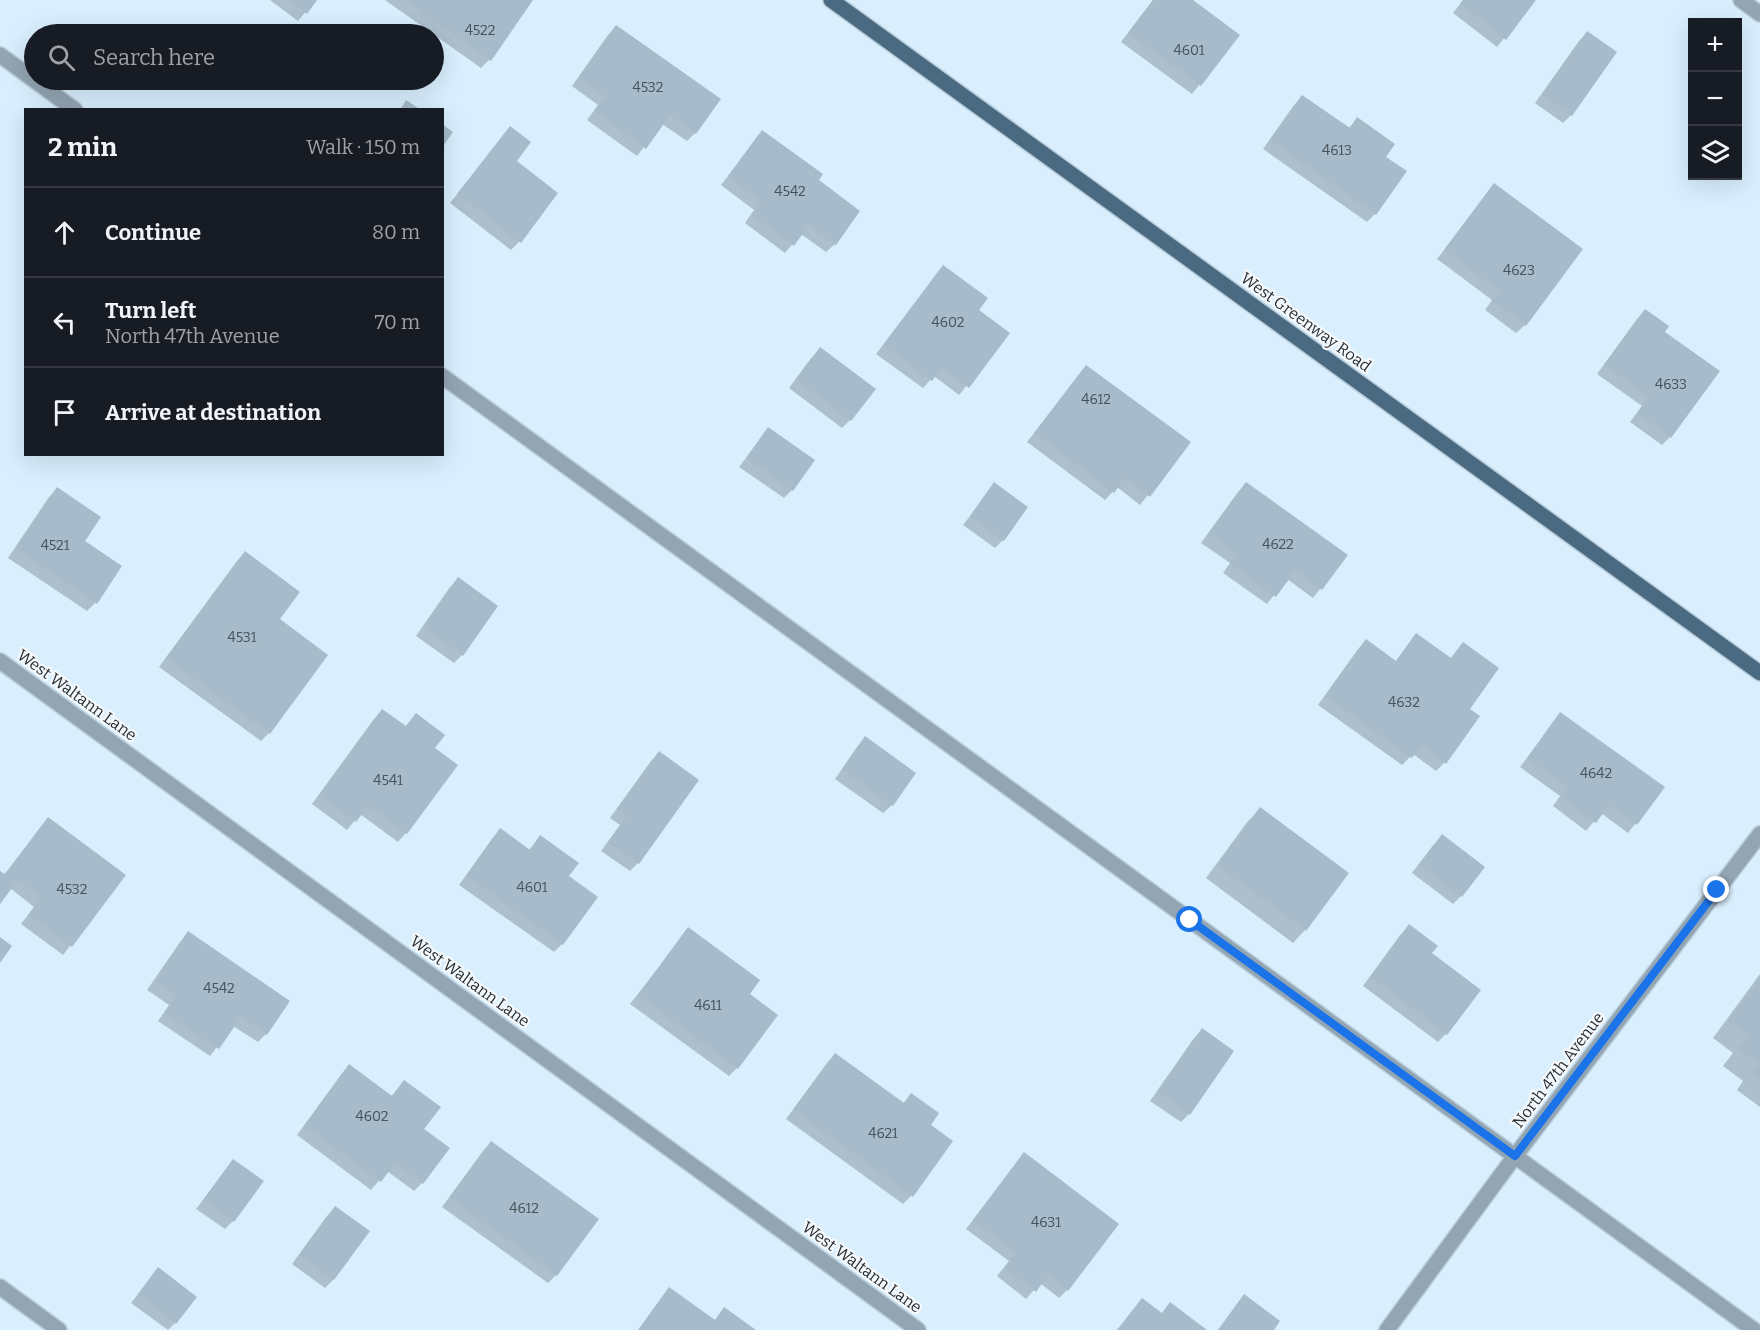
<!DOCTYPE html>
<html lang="en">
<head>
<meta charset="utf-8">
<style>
	body { margin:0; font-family:Bitter,serif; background:#20242c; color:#f1f3f6 }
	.controls { position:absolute; right:18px; top:18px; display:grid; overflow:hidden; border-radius:0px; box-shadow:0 6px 24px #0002 }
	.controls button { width:54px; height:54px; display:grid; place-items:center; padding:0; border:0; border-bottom:2px solid #363941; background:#171b24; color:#f1f3f6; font:30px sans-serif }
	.stop { position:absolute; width:18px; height:18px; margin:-14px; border:4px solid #1a73e8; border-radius:50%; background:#fff }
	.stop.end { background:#1a73e8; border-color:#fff; box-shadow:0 2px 6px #0008 }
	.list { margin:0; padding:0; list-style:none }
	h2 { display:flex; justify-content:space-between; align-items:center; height:78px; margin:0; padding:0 24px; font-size:26px }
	h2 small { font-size:20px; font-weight:400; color:#9ea1a6 }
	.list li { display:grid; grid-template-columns:39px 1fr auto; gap:18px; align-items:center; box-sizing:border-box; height:90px; padding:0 24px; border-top:2px solid #363941 }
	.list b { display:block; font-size:22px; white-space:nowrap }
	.list p { margin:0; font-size:20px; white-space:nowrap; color:#9ea1a6 }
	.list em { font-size:20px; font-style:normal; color:#9ea1a6 }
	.icon { flex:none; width:33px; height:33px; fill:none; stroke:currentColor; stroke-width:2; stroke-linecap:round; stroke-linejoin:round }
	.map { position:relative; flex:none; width:1760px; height:1330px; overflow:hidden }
	.search { position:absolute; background:#171b24; box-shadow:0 6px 24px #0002; left:24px; top:24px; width:420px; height:66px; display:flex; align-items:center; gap:15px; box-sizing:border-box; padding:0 21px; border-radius:33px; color:#9ea1a6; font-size:22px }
	.panel { position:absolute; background:#171b24; box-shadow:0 6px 24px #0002; left:24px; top:108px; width:420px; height:348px; border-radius:0px }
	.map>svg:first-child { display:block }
	.shadow { fill:#0003 }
	.building { fill:#a7bbca }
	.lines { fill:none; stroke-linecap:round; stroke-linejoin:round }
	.minor-casing { stroke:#b9ccda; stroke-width:18 }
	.major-casing { stroke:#b9ccda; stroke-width:18 }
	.minor { stroke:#93a5b2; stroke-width:15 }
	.major { stroke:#496a80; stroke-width:15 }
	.route { stroke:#1a73e8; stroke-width:8 }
	.labels { text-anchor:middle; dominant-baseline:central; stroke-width:4.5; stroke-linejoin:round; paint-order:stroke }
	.number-label { font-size:14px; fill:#47525a }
	.street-label { font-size:16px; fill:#272f35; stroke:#f5f9fc }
</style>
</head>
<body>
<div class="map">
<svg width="1760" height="1330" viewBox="0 0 1760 1330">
	<rect width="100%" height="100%" fill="#d9effe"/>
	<g class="shadow">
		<path d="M270 0H315L298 21Z"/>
		<path d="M385 0H532L489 60 481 68Z"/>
		<path d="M1153 0H1190L1238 36 1192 94 1121 42Z"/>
		<path d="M1463 0H1534L1497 47 1453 13Z"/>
		<path d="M617 27 695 133 687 141 662 124 637 156 587 120 598 105 572 86 608 35Z"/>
		<path d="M1587 33 1571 115 1563 123 1535 103 1579 41Z"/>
		<path d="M1302 97 1348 129 1357 119 1384 157 1375 214 1367 222 1263 149 1294 105Z"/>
		<path d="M510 128 515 161 519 242 511 250 450 203Z"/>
		<path d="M763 132 816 180 835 244 826 252 801 234 785 253 745 223 754 210 721 185Z"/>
		<path d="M1494 185 1581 249 1525 325 1516 333 1485 310 1492 300 1437 259Z"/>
		<path d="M943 267 977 311 1008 334 959 395 934 376 923 388 876 354Z"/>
		<path d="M1645 310 1662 332 1670 437 1662 445 1630 422 1642 406 1597 374 1637 319Z"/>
		<path d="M812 357 850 420 842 428 789 388Z"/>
		<path d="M1086 367 1189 443 1140 505 1117 487 1105 500 1027 442Z"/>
		<path d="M768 429 792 490 784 498 739 467Z"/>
		<path d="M1246 483 1346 555 1313 598 1287 579 1267 604 1223 573 1230 563 1201 543 1238 492Z"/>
		<path d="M995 484 1003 540 995 548 963 525Z"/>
		<path d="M57 489 83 541 95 603 87 611 8 558 49 497Z"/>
		<path d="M245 553 278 620 269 733 261 741 159 667 237 561Z"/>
		<path d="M459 579 462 655 454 663 416 636 450 587Z"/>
		<path d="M1416 635 1450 659 1463 644 1468 709 1444 763 1436 771 1413 754 1402 765 1318 705 1358 649 1366 641 1395 662Z"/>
		<path d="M382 711 405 727 416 715 433 748 456 765 406 833 398 842 360 814 347 830 312 804 374 719Z"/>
		<path d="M1561 713 1663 788 1628 833 1601 813 1586 831 1553 806 1560 796 1520 767Z"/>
		<path d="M865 738 892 805 883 813 835 779 857 747Z"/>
		<path d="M659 753 638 863 630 871 601 851 620 825 610 818 651 761Z"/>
		<path d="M1261 809 1305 930 1293 943 1206 878 1248 821Z"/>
		<path d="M48 819 124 875 63 955 21 924 34 907 10 888 0 902V873L4 875Z"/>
		<path d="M500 830 528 851 540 837 567 877 562 944 554 952 459 885 492 839Z"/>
		<path d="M1434 844 1461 896 1453 904 1412 873Z"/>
		<path d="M689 929 747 994 737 1068 729 1076 630 1004Z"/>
		<path d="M188 933 288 1001 266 1034 258 1042 233 1026 210 1056 158 1021 169 1005 147 990 180 942Z"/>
		<path d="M1401 934 1430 953 1446 1034 1438 1042 1363 986Z"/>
		<path d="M1760 974V1107L1737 1090 1743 1081 1723 1066 1733 1053 1713 1038Z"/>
		<path d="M1202 1030 1189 1114 1181 1122 1150 1101 1194 1038Z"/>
		<path d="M835 1055 903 1104 911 1095 929 1125 951 1142 911 1196 903 1204 786 1119 827 1063Z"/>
		<path d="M349 1066 391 1097 404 1082 422 1130V1183L414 1191 387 1171 371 1190 297 1135 341 1075Z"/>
		<path d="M491 1143 556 1275 548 1283 442 1207 483 1151Z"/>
		<path d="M1024 1154 1067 1290 1059 1298 1040 1283 1026 1299 997 1276 1009 1261 966 1229Z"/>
		<path d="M233 1161V1221L225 1229 196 1209Z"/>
		<path d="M335 1208 368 1232 333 1280 325 1288 292 1264 327 1216Z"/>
		<path d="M158 1269 175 1323 168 1330 131 1303Z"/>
	</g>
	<g class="building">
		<path d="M289 0H317L307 14Z"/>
		<path d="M405 0H533L491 61Z"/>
		<path d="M1153 0H1193L1240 35 1201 86 1128 33Z"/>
		<path d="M1463 0H1536L1506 40 1460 4Z"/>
		<path d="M616 25 721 99 696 134 670 115 646 149 594 111 605 96 579 77Z"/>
		<path d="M1587 31 1617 52 1572 116 1542 95Z"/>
		<path d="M1302 95 1350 128 1357 117 1395 144 1386 157 1407 171 1376 215 1270 140Z"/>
		<path d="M406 100 421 110H400Z"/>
		<path d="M442 124 453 132 442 148Z"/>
		<path d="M510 126 531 142 517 161 558 193 521 243 457 194Z"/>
		<path d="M762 130 823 174 819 180 860 211 836 245 809 225 794 246 752 215 761 201 728 176Z"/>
		<path d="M1494 183 1583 249 1526 326 1492 301 1500 291 1444 250Z"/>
		<path d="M943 265 988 298 979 310 1010 333 969 388 942 368 932 381 883 345Z"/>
		<path d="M1645 309 1669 326 1665 332 1720 371 1671 438 1637 413 1649 397 1604 365Z"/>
		<path d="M820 347 876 389 851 421 796 379Z"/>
		<path d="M1086 365 1191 442 1150 497 1125 478 1114 493 1034 433Z"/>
		<path d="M768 427 815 460 793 491 746 458Z"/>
		<path d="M994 482 1028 507 1004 541 970 516Z"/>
		<path d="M1246 482 1348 555 1322 590 1295 571 1276 597 1230 564 1237 554 1208 534Z"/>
		<path d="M57 487 101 517 85 541 122 566 97 604 15 549Z"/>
		<path d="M245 551 300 592 280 619 328 655 270 734 166 658Z"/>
		<path d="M458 577 498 606 463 656 423 627Z"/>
		<path d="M1416 633 1451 658 1463 642 1499 668 1470 709 1480 716 1446 764 1421 745 1412 758 1325 696 1366 639 1396 661Z"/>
		<path d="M382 709 406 726 416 713 445 735 435 748 458 765 407 834 368 806 356 822 319 795Z"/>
		<path d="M1560 712 1665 787 1637 825 1609 805 1596 823 1560 798 1568 788 1527 758Z"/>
		<path d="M865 736 916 773 893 806 842 770Z"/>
		<path d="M659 751 699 780 639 864 608 842 627 816 617 809Z"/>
		<path d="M1260 807 1349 873 1306 931 1217 865Z"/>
		<path d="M48 817 126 875 72 947 28 915 41 898 18 880 0 904V871L5 874Z"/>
		<path d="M500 828 530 850 540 835 579 863 569 876 598 897 563 945 466 876Z"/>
		<path d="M1442 834 1485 867 1462 897 1419 865Z"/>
		<path d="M1409 924 1438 946 1432 953 1481 990 1447 1035 1370 977Z"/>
		<path d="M688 927 760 980 750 994 778 1015 738 1069 638 995Z"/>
		<path d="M188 931 290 1001 267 1035 241 1017 219 1049 165 1013 176 996 155 981Z"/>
		<path d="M0 937 12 946 0 963Z"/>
		<path d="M1760 978V1079L1752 1073 1758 1064 1738 1049 1748 1036 1728 1021Z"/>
		<path d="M1202 1028 1234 1051 1190 1115 1158 1092Z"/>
		<path d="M835 1053 904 1103 911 1093 939 1113 931 1125 953 1141 913 1197 793 1110Z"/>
		<path d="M349 1064 392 1096 404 1080 441 1107 424 1129 450 1148 423 1184 395 1163 381 1182 304 1126Z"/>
		<path d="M491 1141 599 1219 557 1276 449 1198Z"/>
		<path d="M1024 1152 1119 1224 1068 1291 1048 1275 1036 1292 1004 1268 1016 1253 973 1220Z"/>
		<path d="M233 1159 264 1181 234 1222 203 1200Z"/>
		<path d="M335 1206 370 1231 334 1280 299 1255Z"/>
		<path d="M158 1267 197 1297 176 1324 138 1294Z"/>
		<path d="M669 1287 715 1320 724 1307 756 1330H638Z"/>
		<path d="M1244 1294 1280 1321 1274 1330H1218Z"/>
		<path d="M1142 1298 1162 1313 1170 1302 1207 1330H1117Z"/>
	</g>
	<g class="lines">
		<defs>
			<g id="minor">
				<path d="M1741 0 1760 14"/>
				<path d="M0 55 75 110"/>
				<path d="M442 376 1754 1330"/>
				<path d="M0 661 918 1330"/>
				<path d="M0 1287 59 1330"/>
				<path d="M1387 1330 1515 1156 1760 834"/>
			</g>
			<path id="major" d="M831 0 1760 673"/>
		</defs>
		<use href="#minor" class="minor-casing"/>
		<use href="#major" class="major-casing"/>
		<use href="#minor" class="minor"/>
		<use href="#major" class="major"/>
	</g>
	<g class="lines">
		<path class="route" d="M1190 920 1515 1156 1717 890"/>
	</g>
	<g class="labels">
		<g class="number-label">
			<text x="480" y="30">4522</text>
			<text x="1189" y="50">4601</text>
			<text x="648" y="87">4532</text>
			<text x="1337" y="150">4613</text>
			<text x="790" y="191">4542</text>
			<text x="1519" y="270">4623</text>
			<text x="948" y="322">4602</text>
			<text x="1671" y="384">4633</text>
			<text x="1096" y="399">4612</text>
			<text x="1278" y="544">4622</text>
			<text x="55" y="545">4521</text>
			<text x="242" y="637">4531</text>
			<text x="1404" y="702">4632</text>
			<text x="1596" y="773">4642</text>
			<text x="388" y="780">4541</text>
			<text x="532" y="887">4601</text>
			<text x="72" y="889">4532</text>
			<text x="219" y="988">4542</text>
			<text x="708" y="1005">4611</text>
			<text x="372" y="1116">4602</text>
			<text x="883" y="1133">4621</text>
			<text x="524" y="1208">4612</text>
			<text x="1046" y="1222">4631</text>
		</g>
		<g class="street-label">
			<text transform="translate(1306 322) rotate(36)">West Greenway Road</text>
			<text transform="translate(77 695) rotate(36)">West Waltann Lane</text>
			<text transform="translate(470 981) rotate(36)">West Waltann Lane</text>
			<text transform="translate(1558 1070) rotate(-53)">North 47th Avenue</text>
			<text transform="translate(862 1267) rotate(36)">West Waltann Lane</text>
		</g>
	</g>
</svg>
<div class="controls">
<button>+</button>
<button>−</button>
<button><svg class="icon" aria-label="layers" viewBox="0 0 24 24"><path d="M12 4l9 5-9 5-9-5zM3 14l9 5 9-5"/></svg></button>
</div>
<div class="stop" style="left:1190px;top:920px"></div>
<div class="stop end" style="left:1717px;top:890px"></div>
<div class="search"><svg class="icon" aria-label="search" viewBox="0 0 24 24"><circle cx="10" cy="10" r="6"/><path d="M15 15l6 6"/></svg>Search here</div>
<section class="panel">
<h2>2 min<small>Walk · 150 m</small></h2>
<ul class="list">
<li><svg class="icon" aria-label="ahead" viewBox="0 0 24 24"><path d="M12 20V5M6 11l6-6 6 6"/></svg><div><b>Continue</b></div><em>80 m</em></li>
<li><svg class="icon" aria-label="left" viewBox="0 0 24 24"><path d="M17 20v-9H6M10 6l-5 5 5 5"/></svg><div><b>Turn left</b><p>North 47th Avenue</p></div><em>70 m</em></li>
<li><svg class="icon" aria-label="arrive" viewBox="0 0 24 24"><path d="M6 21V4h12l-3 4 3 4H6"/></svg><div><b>Arrive at destination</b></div></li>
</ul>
</section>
</div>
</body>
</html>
